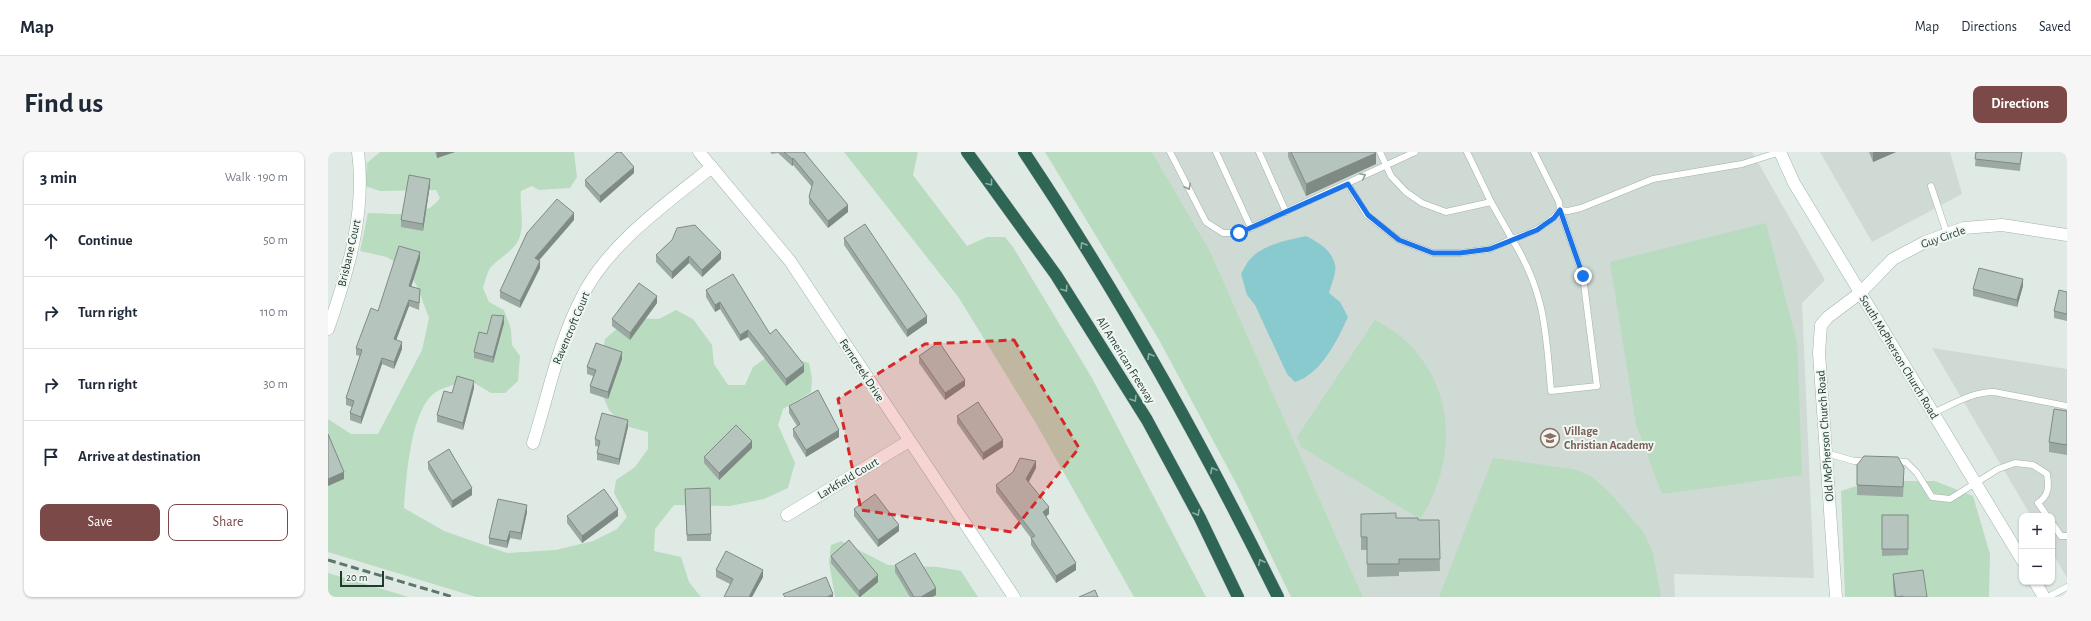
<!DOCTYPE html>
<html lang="en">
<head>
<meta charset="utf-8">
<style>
	body { margin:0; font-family:"Alegreya Sans",sans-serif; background:#f6f6f7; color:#1f2937 }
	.controls { position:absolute; right:12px; bottom:12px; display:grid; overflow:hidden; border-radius:8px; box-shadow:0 1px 3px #0004 }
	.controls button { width:36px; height:36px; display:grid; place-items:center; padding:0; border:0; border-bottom:1px solid #e0e1e3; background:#fff; color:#1f2937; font:20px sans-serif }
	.scale { position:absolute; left:12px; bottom:10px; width:44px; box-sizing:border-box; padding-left:4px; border:2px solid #213a31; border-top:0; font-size:11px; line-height:14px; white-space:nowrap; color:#213a31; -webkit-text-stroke:3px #f0f7f3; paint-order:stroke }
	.stop { position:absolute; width:12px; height:12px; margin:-9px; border:3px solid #1a73e8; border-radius:50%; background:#fff }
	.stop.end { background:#1a73e8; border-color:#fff; box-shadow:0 1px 4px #0008 }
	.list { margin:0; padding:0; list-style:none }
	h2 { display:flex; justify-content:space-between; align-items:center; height:52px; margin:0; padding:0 16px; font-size:17px }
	h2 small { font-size:13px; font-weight:400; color:#747a83 }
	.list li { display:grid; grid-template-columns:26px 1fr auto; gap:12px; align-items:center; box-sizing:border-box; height:72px; padding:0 16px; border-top:1px solid #e0e1e3 }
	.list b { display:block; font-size:15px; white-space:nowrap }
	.list em { font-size:13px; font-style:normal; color:#747a83 }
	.actions { display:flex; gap:8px; padding:12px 16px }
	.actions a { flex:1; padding:9px 0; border:1px solid #7b4948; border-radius:8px; text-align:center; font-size:14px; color:#7b4948 }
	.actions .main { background:#7b4948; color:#fff }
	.icon { flex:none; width:22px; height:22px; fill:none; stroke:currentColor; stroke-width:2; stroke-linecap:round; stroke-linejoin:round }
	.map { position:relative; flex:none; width:1739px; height:445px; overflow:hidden; border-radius:8px }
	header { display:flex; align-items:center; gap:24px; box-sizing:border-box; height:56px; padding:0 20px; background:#fff; border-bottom:1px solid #e0e1e3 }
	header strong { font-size:19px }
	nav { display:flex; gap:22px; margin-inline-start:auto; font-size:14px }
	.intro { display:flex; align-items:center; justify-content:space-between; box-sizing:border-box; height:96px; padding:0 24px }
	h1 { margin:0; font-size:28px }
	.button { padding:10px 18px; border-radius:8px; background:#7b4948; color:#fff; font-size:14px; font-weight:700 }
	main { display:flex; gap:24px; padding:0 24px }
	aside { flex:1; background:#fff; border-radius:8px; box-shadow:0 1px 3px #0004 }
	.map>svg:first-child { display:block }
	.built { fill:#cedad3 }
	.green { fill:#b9dbbf }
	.water { fill:#89cace }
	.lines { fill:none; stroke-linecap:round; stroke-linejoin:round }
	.lane-casing { stroke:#a3b2ab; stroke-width:7 }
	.street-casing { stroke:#a3b2ab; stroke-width:13 }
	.secondary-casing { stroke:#9fb6ab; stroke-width:13 }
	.highway-casing { stroke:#bcc4c1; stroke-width:13 }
	.lane { stroke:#fff; stroke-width:6 }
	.street { stroke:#fff; stroke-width:12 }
	.secondary { stroke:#fff; stroke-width:12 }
	.highway { stroke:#2e6554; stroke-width:12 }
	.rail { stroke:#5c766c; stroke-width:3; stroke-dasharray:8 4; stroke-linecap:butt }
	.wall { fill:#9ca9a3 }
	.shaded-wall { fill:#7f8a84 }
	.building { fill:#b5c5bd; stroke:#7f8a84 }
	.oneway { stroke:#909c98 }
	.oneway2 { stroke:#8faea4 }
	.route { stroke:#1a73e8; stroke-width:5 }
	.marked { fill:#d62828; fill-opacity:0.2; stroke:#d62828; stroke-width:3; stroke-dasharray:8 5; stroke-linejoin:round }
	.labels { text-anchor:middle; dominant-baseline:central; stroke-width:4; stroke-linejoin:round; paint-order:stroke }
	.street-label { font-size:12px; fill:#213a31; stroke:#f0f7f3 }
	.education-label { font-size:12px; font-weight:bold; fill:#785e54; stroke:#f0f7f3; text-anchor:start }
</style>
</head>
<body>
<header>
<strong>Map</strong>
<nav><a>Map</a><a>Directions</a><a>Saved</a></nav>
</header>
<div class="intro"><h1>Find us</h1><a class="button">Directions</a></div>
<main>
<aside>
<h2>3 min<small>Walk · 190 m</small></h2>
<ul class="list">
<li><svg class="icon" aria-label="ahead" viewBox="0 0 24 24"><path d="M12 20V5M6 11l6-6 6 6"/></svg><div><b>Continue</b></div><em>50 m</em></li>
<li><svg class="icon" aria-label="right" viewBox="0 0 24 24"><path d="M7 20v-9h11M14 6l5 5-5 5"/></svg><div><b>Turn right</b></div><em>110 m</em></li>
<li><svg class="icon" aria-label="right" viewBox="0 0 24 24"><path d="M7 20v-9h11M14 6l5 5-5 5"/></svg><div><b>Turn right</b></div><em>30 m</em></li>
<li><svg class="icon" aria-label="arrive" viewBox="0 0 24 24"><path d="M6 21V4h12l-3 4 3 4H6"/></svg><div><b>Arrive at destination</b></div></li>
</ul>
<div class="actions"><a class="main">Save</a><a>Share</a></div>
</aside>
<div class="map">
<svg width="1739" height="445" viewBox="0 0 1739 445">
	<rect width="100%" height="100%" fill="#e0eae5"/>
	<g class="built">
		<path d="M824 0H1424L1497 128 1474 151 1486 426 1346 422 1347 445H1035L882 99Z"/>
		<path d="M1492 0H1622L1634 42 1544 90Z"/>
		<path d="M1604 196 1739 217V426L1724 400V364H1703Z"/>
	</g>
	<g class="green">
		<path d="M52 0H246L249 25 242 36 211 38 204 34 193 39C191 56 198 73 190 89 184 100 171 106 163 115 159 120 157 130 155 136L161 150 176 158 183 177 184 193 192 204 190 229 177 241H163L143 229C129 232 114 234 103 244 82 265 78 328 76 356L116 379 179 401 228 398 265 389 289 377 299 365 286 341 288 328 307 315 320 297V280L294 273 281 258 272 237V218L277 187 294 172 308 166 331 167 348 158 365 167 384 193 386 212 400 233H417L425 215 446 200 481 211 484 226 483 240 455 257 450 273 467 311 460 336 436 347 402 354 346 353 327 377 326 399 353 405 361 430 373 445H148L0 400V267L23 282H50L94 198 101 166 89 134 78 117 59 105 32 99 40 61C64 61 97 68 112 46L108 38 52 39 37 34 39 11Z"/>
		<path d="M516 0H590L585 23 639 94 659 85H677L685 95 764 226 878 445H806L709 273 631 146Z"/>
		<path d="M717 0H824L882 99 1035 445H963L910 335 830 186Z"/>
		<path d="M1438 71 1469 191 1474 323 1334 342 1308 272 1282 110Z"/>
		<path d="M1047 168C1124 207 1137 298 1092 367L973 295 969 285Z"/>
		<path d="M1165 306 1245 317 1263 324 1283 342 1316 381 1325 401 1333 445H1111Z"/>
		<path d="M1544 329H1607L1645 344 1662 402 1661 445H1517L1513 339Z"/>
		<path d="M513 389 560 413 610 415 633 419 650 445H507L501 410 503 393Z"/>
		<path d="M0 421 81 445H0Z"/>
	</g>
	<path class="water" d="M978 84C990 90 1004 98 1007 113 1009 120 1003 133 1001 141L1012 150 1020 165C1009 189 993 222 967 230L959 222 927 153 919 143 913 122C916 117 919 110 923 106 937 92 960 88 978 84Z"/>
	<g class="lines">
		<defs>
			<g id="lane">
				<path d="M842 0 878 70 895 81H911L1087 0"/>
				<path d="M888 0 923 76"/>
				<path d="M931 0 958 60"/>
				<path d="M1052 0 1063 24 1078 40 1094 51 1118 60 1163 50 1139 0"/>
				<path d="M1020 32 1039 63 1071 88 1105 101H1132L1162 97 1184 87C1217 140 1218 179 1223 239L1269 234 1255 124 1232 58 1240 59 1253 56 1325 27 1414 12 1452 0"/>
				<path d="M1603 34 1619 82"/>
				<path d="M1163 50 1184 87C1202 82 1221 73 1232 58L1231 50 1206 0"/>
				<path d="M1605 261C1625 252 1644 240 1666 240L1739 254"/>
				<path d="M1498 301 1526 309H1540"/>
				<path d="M1565 309 1578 310 1589 321 1604 345 1622 347 1670 317 1687 311 1705 313 1719 322C1721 335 1721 343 1710 351L1719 364"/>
				<path d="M1724 371 1733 384H1739"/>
				<path d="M1720 445 1739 435"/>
			</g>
			<g id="street">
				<path d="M371 0 462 109 686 445"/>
				<path d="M0 177C20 120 38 61 30 0"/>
				<path d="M205 291C221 241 230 191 254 145 279 93 340 50 384 15"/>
				<path d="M459 363 581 289"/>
				<path d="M1508 445 1491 201 1493 173 1500 165 1532 141 1565 107 1597 90 1636 76 1674 73 1739 83"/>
			</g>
			<g id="secondary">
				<path d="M1452 0 1466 31 1694 408"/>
				<path d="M1707 430 1716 445"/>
			</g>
			<g id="highway">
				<path d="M639 0 728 123 819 268 872 366 910 445"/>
				<path d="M696 0C791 142 874 291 950 445"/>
			</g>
		</defs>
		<use href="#lane" class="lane-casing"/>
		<use href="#street" class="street-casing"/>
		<use href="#secondary" class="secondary-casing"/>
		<use href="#highway" class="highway-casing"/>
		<use href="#lane" class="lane"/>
		<use href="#street" class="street"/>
		<use href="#secondary" class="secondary"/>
		<use href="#highway" class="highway"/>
		<path class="rail" d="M0 408 125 445"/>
	</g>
	<g class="wall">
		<path d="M107 0H127L109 6Z"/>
		<path d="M442 0H477L520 60 500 76 481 52V45L484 35 465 13 464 14 450 1 444 2Z"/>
		<path d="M960 0H1047L1048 12 978 44 960 5Z"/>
		<path d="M1541 0H1568L1545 10Z"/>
		<path d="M1648 0H1694L1692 19 1647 14Z"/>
		<path d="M306 21 272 51 257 34V28Z"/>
		<path d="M102 33 95 79 73 75V68Z"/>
		<path d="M246 68 211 108 212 116 192 156 172 146V139Z"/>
		<path d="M516 86 599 171 579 185 516 93Z"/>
		<path d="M344 88 393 107 374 125 361 111 344 127 328 110V103Z"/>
		<path d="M92 107 83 135 92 144 91 158 81 154 68 188 74 197 66 217 54 212 33 272 22 268V261L24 255 18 253V246L32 204 28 203V196L50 159Z"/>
		<path d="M1695 134 1689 155 1645 144V137Z"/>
		<path d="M378 138 442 182 476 220 458 234 420 185 412 189 392 157 387 160 378 145Z"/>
		<path d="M1739 140V169L1726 166V159Z"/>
		<path d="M329 151 302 188 284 174V167Z"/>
		<path d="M176 171 165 211 146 206V200L159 182Z"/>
		<path d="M591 204 637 234 617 248 591 211Z"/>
		<path d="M294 207 280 247 262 241V234L265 224 259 222V215Z"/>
		<path d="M146 236 135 278 109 270V263L124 241Z"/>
		<path d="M461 254 511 285 478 305 465 284V277L469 274 461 261Z"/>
		<path d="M1739 259V303L1721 300V290Z"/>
		<path d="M629 264 675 295 655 308 629 271Z"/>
		<path d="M300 275 291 313 269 308V301L271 295 267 294V287Z"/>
		<path d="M424 296 391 328 376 311V305Z"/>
		<path d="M100 310 144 343 124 356 100 317Z"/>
		<path d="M708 316 701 330 721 362 718 364 748 418 728 431 703 393V386L668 340V333Z"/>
		<path d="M1576 326 1575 345 1529 343V333Z"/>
		<path d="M357 344 383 382V389H359Z"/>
		<path d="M526 357 571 379 550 395 526 364Z"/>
		<path d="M199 360 193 388 182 386 179 396 161 392V386Z"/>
		<path d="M1033 362 1090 368H1111L1112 419 1071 420V424L1039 425V398H1033Z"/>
		<path d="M1554 363H1580V403L1554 404Z"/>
		<path d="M239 364H290L254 391 239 371Z"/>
		<path d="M503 404 550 430 532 445H531L503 411Z"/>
		<path d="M567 413 608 443 604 445H582L567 420Z"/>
		<path d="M388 418 435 425 424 445H396L402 432 388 425Z"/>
		<path d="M1565 422 1599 445H1566L1565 432Z"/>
	</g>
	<g class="shaded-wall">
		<path d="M109 0H127L109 6Z"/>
		<path d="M1545 0H1568L1545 10Z"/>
		<path d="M1048 1V12L978 44V32Z"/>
		<path d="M465 6V13L464 14V7Z"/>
		<path d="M306 15V21L272 51V44Z"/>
		<path d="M102 27V33L95 79V72Z"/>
		<path d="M520 53V60L500 76V69Z"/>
		<path d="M246 61V68L207 113V106Z"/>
		<path d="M92 100V107L81 141V134Z"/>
		<path d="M393 100V107L374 125V118Z"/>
		<path d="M361 104V111L344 127V120Z"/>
		<path d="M212 109V116L192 156V149Z"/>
		<path d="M1695 127V134L1689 155V148Z"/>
		<path d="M329 144V151L302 188V181Z"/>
		<path d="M81 148V154L66 194V187Z"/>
		<path d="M392 150V157L387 160V153Z"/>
		<path d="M176 164V171L165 211V205Z"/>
		<path d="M599 164V171L579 185V178Z"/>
		<path d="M420 178V185L412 189V183Z"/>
		<path d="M74 190V197L66 217V210Z"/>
		<path d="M294 200V207L280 247V240Z"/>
		<path d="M54 206V212L33 272V265Z"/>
		<path d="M476 213V220L458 234V227Z"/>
		<path d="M637 228V234L617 248V241Z"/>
		<path d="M146 229V236L135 278V271Z"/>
		<path d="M300 268V275L291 313V307Z"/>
		<path d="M511 278V285L478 305V298Z"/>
		<path d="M675 288V295L655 308V301Z"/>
		<path d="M424 289V296L391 328V321Z"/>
		<path d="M708 309V316L698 334V327Z"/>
		<path d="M16 320V327L0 334V327Z"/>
		<path d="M144 336V343L124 356V349Z"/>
		<path d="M199 353V360L193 388V381Z"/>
		<path d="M721 355V362L715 367V360Z"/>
		<path d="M290 357V364L254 391V384Z"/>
		<path d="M571 373V379L550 395V388Z"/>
		<path d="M182 379V386L179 396V389Z"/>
		<path d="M748 411V418L728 431V424Z"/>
		<path d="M435 418V425L424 445H421Z"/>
		<path d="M550 423V430L532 445H531V439Z"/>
		<path d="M608 436V443L604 445H593Z"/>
		<path d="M505 442V445H499Z"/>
	</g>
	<g class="building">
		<path d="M289 0H293L306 15 272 44 257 28Z"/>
		<path d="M456 0H476L520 53 500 69 481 45 485 30 465 6 464 7Z"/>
		<path d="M963 0H1047L1048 1 978 32Z"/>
		<path d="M1648 0H1694L1692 12 1647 7Z"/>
		<path d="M81 23 102 27 95 72 73 68Z"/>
		<path d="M229 47 246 61 207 106 212 109 192 149 172 139 199 81Z"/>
		<path d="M537 72 599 164 579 178 516 86Z"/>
		<path d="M367 73 393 100 374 118 361 104 344 120 328 103 344 88 349 76Z"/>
		<path d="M71 94 92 100 81 134 92 137 91 151 81 148 66 187 74 190 66 210 54 206 33 265 22 261 26 249 18 246 34 198 28 196 43 156 50 159Z"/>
		<path d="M1651 116 1695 127 1689 148 1645 137Z"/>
		<path d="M405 122 442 182 448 177 476 213 458 227 420 178 412 183 392 150 387 153 378 138Z"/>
		<path d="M311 131 329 144 302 181 284 167Z"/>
		<path d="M1731 138 1739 140V162L1726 159Z"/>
		<path d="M164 163 176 164 165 205 146 200 151 180 159 182Z"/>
		<path d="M611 190 637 228 617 241 591 204Z"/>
		<path d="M268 191 294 200 280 240 262 234 268 218 259 215Z"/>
		<path d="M129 224 146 229 135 271 109 263 116 239 124 241Z"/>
		<path d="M490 238 511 278 478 298 465 277 472 272 461 254Z"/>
		<path d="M650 250 675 288 655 301 629 264Z"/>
		<path d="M1726 257 1739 259V293L1721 290Z"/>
		<path d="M274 261 300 268 291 307 269 301 272 289 267 287Z"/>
		<path d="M408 273 424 289 391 321 376 305Z"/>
		<path d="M0 282 16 320 0 327Z"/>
		<path d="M121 297 144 336 124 349 100 310Z"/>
		<path d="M1536 304 1570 305 1576 316 1575 335 1529 333V313Z"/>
		<path d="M692 306 708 309 698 327 721 355 715 360 748 411 728 424 703 386 707 384 668 333 685 320Z"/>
		<path d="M382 336 383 382 359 383 357 337Z"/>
		<path d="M276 337 290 357 254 384 239 364Z"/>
		<path d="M547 342 571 373 550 388 526 357Z"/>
		<path d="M170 347 199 353 193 381 182 379 179 389 161 386Z"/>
		<path d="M1068 361V366H1090V368H1111L1112 407H1071V412H1039V385H1033V362Z"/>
		<rect x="1554" y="363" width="26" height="34"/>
		<path d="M521 388 550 423 531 439 503 404Z"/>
		<path d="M398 399 435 418 421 445H396L405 427 388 418Z"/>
		<path d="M587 401 608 436 593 445H586L567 413Z"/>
		<path d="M1595 418 1599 445H1575V444L1568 445 1565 422Z"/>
		<path d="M498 425 505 442 499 445H457L455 442Z"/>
		<path d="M767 438 770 445H751Z"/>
	</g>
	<defs><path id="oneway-chevron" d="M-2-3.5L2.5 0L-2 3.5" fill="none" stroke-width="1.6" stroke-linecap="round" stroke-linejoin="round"/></defs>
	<g class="oneway">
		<use href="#oneway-chevron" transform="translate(1035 24) rotate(-26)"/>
		<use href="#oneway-chevron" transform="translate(860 35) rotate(63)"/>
	</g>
	<g class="oneway2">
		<use href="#oneway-chevron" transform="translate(662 31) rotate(52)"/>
		<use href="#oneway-chevron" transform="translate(755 93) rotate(-121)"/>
		<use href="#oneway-chevron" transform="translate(737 137) rotate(57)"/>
		<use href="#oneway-chevron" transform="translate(822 204) rotate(-120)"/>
		<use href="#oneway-chevron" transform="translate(806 247) rotate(58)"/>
		<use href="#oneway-chevron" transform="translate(885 318) rotate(-118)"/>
		<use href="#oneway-chevron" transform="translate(869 361) rotate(62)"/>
		<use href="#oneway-chevron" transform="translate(933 410) rotate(-116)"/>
	</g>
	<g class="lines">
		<path class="route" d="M911 81 1020 32 1040 63 1071 88 1105 101H1132L1162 97 1209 78 1226 66 1232 58 1255 124"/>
	</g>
	<path class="marked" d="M686 188 751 296 684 380 533 358 510 247 597 192Z"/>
	<defs>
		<symbol id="school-ring" viewBox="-11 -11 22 22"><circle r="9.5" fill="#f0f7f3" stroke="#8d6e63" stroke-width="1.5"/><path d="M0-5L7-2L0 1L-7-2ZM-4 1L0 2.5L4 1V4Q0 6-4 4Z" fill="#8d6e63"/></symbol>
	</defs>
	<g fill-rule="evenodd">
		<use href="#school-ring" x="1211" y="275" width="22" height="22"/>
	</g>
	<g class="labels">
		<g class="street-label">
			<text transform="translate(1615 85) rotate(-19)">Guy Circle</text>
			<text transform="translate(21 101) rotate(-77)">Brisbane Court</text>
			<text transform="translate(243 176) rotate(-67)">Ravencroft Court</text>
			<text transform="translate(1571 205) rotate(59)">South McPherson Church Road</text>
			<text transform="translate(798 208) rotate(58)">All American Freeway</text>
			<text transform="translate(534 218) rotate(57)">Ferncreek Drive</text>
			<text transform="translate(1497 284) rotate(-94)">Old McPherson Church Road</text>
			<text transform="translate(520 326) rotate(-31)">Larkfield Court</text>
		</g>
		<g class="education-label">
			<text x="1236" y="279">Village<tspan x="1236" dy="14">Christian Academy</tspan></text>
		</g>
	</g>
</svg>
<div class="controls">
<button>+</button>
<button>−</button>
</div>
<div class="scale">20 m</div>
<div class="stop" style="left:911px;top:81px"></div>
<div class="stop end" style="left:1255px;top:124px"></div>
</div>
</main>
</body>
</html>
